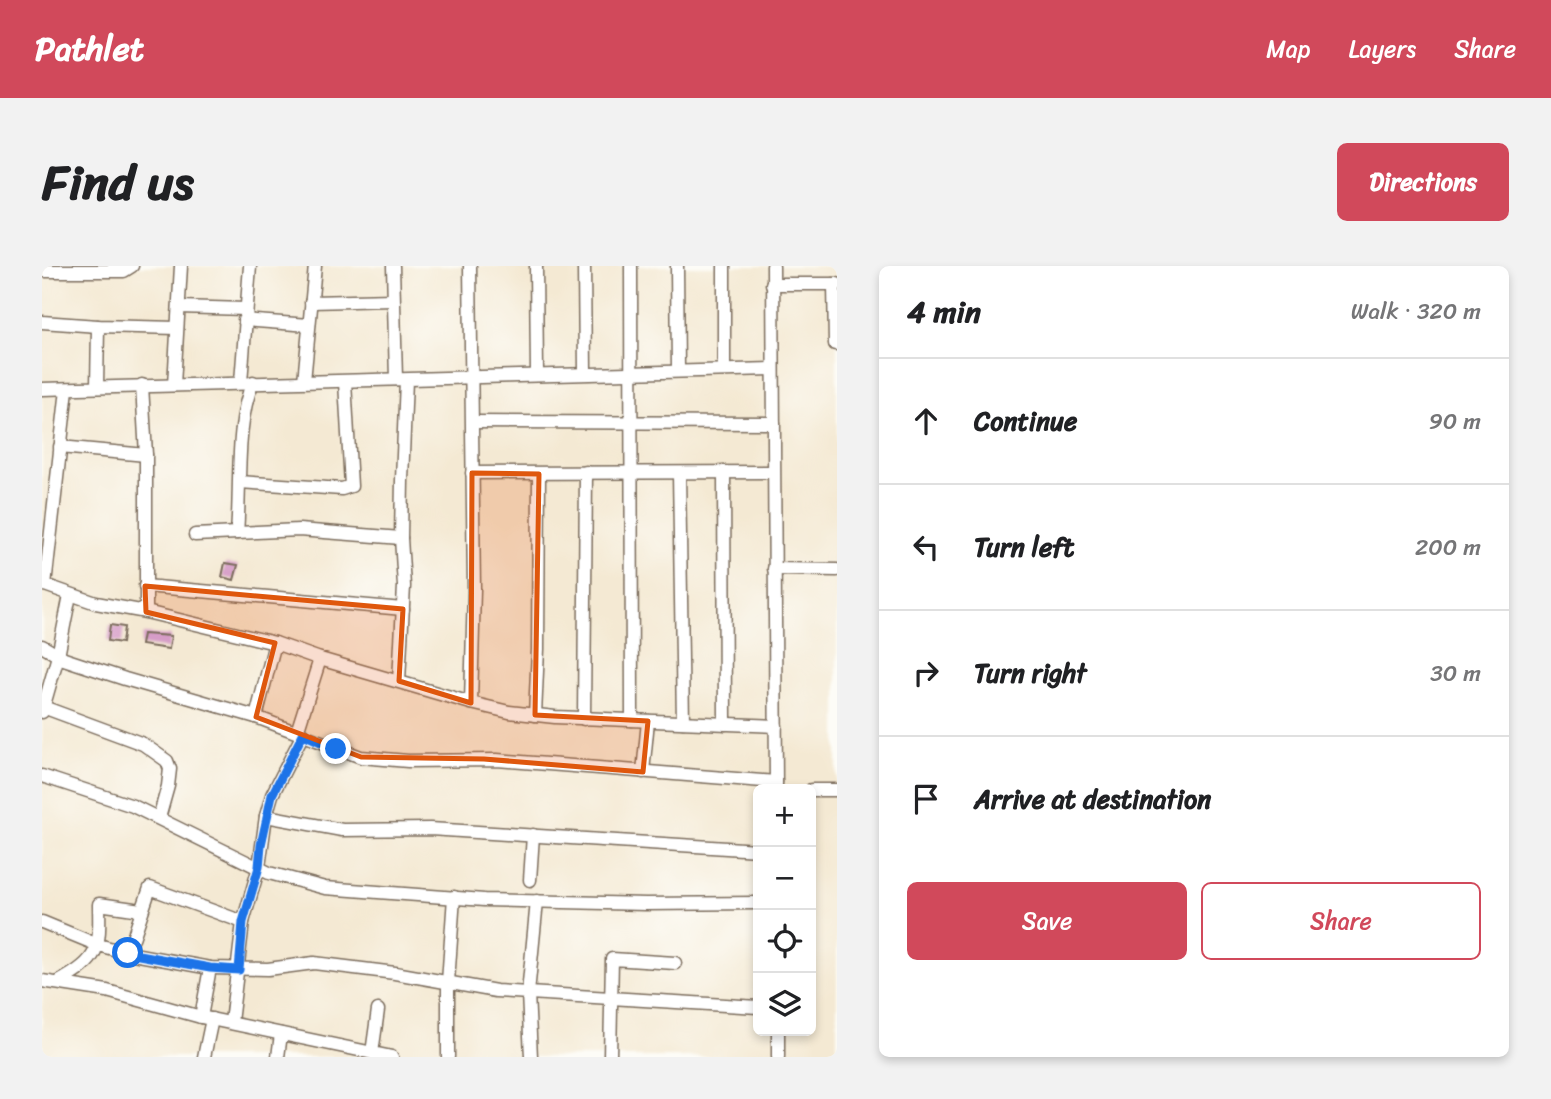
<!DOCTYPE html>
<html lang="en">
<head>
<meta charset="utf-8">
<style>
	body { margin:0; font-family:Sriracha,sans-serif; background:#f2f2f2; color:#202124 }
	.controls { position:absolute; right:21px; bottom:21px; display:grid; overflow:hidden; border-radius:10px; box-shadow:0 4px 10px #0003 }
	.controls button { width:63px; height:63px; display:grid; place-items:center; padding:0; border:0; border-bottom:2px solid #e0e0e0; background:#fff; color:#202124; font:35px sans-serif }
	.stop { position:absolute; width:21px; height:21px; margin:-16px; border:5px solid #1a73e8; border-radius:50%; background:#fff }
	.stop.end { background:#1a73e8; border-color:#fff; box-shadow:0 2px 7px #0008 }
	.list { margin:0; padding:0; list-style:none }
	h2 { display:flex; justify-content:space-between; align-items:center; height:91px; margin:0; padding:0 28px; font-size:30px }
	h2 small { font-size:23px; font-weight:400; color:#757577 }
	.list li { display:grid; grid-template-columns:46px 1fr auto; gap:21px; align-items:center; box-sizing:border-box; height:126px; padding:0 28px; border-top:2px solid #e0e0e0 }
	.list b { display:block; font-size:26px; white-space:nowrap }
	.list em { font-size:23px; font-style:normal; color:#757577 }
	.actions { display:flex; gap:14px; padding:21px 28px }
	.actions a { flex:1; padding:16px 0; border:2px solid #d1495b; border-radius:10px; text-align:center; font-size:24px; color:#d1495b }
	.actions .main { background:#d1495b; color:#fff }
	.icon { flex:none; width:38px; height:38px; fill:none; stroke:currentColor; stroke-width:2; stroke-linecap:round; stroke-linejoin:round }
	.map { position:relative; flex:none; width:795px; height:791px; overflow:hidden; border-radius:10px }
	header { display:flex; align-items:center; gap:42px; box-sizing:border-box; height:98px; padding:0 35px; background:#d1495b; color:#fff }
	header strong { font-size:33px }
	nav { display:flex; gap:38px; margin-inline-start:auto; font-size:24px }
	.intro { display:flex; align-items:center; justify-content:space-between; box-sizing:border-box; height:168px; padding:0 42px }
	h1 { margin:0; font-size:49px }
	.button { padding:18px 32px; border-radius:10px; background:#d1495b; color:#fff; font-size:24px; font-weight:700 }
	main { display:flex; gap:42px; padding:0 42px }
	aside { flex:1; background:#fff; border-radius:10px; box-shadow:0 4px 10px #0003 }
	.map>svg:first-child { display:block }
	.building { fill:#d69cc7 }
	.lines { fill:none; stroke-linecap:round; stroke-linejoin:round }
	.minor-casing { stroke:#7c6d5d; stroke-width:15 }
	.minor { stroke:#fff; stroke-width:12 }
	.route { stroke:#1a73e8; stroke-width:9 }
	.marked { fill:#df570d; fill-opacity:0.2; stroke:#df570d; stroke-width:5; stroke-linejoin:round }
</style>
</head>
<body>
<header>
<strong>Pathlet</strong>
<nav><a>Map</a><a>Layers</a><a>Share</a></nav>
</header>
<div class="intro"><h1>Find us</h1><a class="button">Directions</a></div>
<main>
<div class="map">
<svg width="795" height="791" viewBox="0 0 795 791">
	<rect width="100%" height="100%" fill="#fdfcf7"/>
	<filter id="ink" filterUnits="userSpaceOnUse"><feTurbulence type="fractalNoise" baseFrequency=".0143" numOctaves="2"/><feDisplacementMap in="SourceGraphic" scale="14" xChannelSelector="R" yChannelSelector="G"/><feConvolveMatrix kernelMatrix="1 2 1 2 8 2 1 2 1" color-interpolation-filters="sRGB"/></filter>
	<filter id="wash" filterUnits="userSpaceOnUse"><feTurbulence type="fractalNoise" baseFrequency=".00686" numOctaves="4" result="noise"/><feDisplacementMap in="SourceGraphic" scale="28" xChannelSelector="R" yChannelSelector="G"/><feGaussianBlur stdDeviation="1.57" result="paint"/><feColorMatrix in="noise" values="0 0 0 0 0 0 0 0 0 0 0 0 0 0 0 0 0 1.4 0 .05"/><feComposite in="paint" operator="in"/></filter>
	<g filter="url(#wash)">
		<rect width="100%" height="100%" fill="#f4e9d3"/>
		<g id="blocks">
			<g class="building">
				<path d="M183 297 196 299 192 314 180 311Z"/>
				<path d="M68 359 82 361 80 377 66 375Z"/>
				<path d="M101 368 129 370 127 383 99 379Z"/>
			</g>
		</g>
	</g>
	<g filter="url(#ink)">
		<use href="#blocks" fill-opacity="0" stroke="#7c6d5d" stroke-width="2"/>
		<g class="lines">
			<defs>
				<g id="minor">
					<path d="M351 0 354 113"/>
					<path d="M428 0 432 323 429 437"/>
					<path d="M494 0 495 108"/>
					<path d="M542 0 543 107"/>
					<path d="M589 0 590 454"/>
					<path d="M635 0 636 104"/>
					<path d="M731 0 734 523"/>
					<path d="M0 5H82L90 0"/>
					<path d="M730 18H795"/>
					<path d="M792 18 793 78"/>
					<path d="M269 36 351 34"/>
					<path d="M137 41 203 43"/>
					<path d="M202 54 267 59"/>
					<path d="M0 56 56 60 135 62"/>
					<path d="M682 104V0"/>
					<path d="M262 115 273 0"/>
					<path d="M199 116 208 0"/>
					<path d="M100 119 104 189V346"/>
					<path d="M132 119 139 0"/>
					<path d="M55 121 56 60"/>
					<path d="M0 123 731 103"/>
					<path d="M431 156 732 157"/>
					<path d="M18 181 104 189"/>
					<path d="M682 206 683 458"/>
					<path d="M430 207 731 206"/>
					<path d="M637 207 641 456"/>
					<path d="M198 216 300 223 309 220 303 116"/>
					<path d="M195 267C199 221 193 157 211 116"/>
					<path d="M153 269 257 264 359 272"/>
					<path d="M732 303 795 304"/>
					<path d="M0 318 54 337 104 346 233 377 278 393 429 437 467 446 513 451 734 460"/>
					<path d="M3 319 25 123"/>
					<path d="M103 320 361 343"/>
					<path d="M0 380 22 393 83 413 214 451 319 491 366 495 455 494 734 516"/>
					<path d="M357 415 362 320 359 272 360 214 364 114"/>
					<path d="M1 441 101 478 125 495 128 503 126 520 117 552"/>
					<path d="M0 446 16 390 28 329"/>
					<path d="M493 449 496 383 497 208"/>
					<path d="M214 451 233 377"/>
					<path d="M542 453 544 206"/>
					<path d="M255 466 278 393"/>
					<path d="M601 506 606 455"/>
					<path d="M0 510 91 540 227 607 283 622 442 634 604 638 716 637"/>
					<path d="M769 524H795"/>
					<path d="M224 550 300 564 388 563 716 584"/>
					<path d="M488 614 491 569"/>
					<path d="M0 656 56 679 86 687 168 702 226 703 272 697 353 707 454 725 716 741"/>
					<path d="M86 687 108 622 201 656"/>
					<path d="M0 715 65 725 159 751 350 791"/>
					<path d="M17 716C58 693 58 683 57 638L99 644"/>
					<path d="M159 751 168 702"/>
					<path d="M189 756 201 656 217 601 224 550 230 529 261 468"/>
					<path d="M330 787 336 744"/>
					<path d="M162 791 170 753"/>
					<path d="M236 791 239 768"/>
					<path d="M406 791V716L412 631"/>
					<path d="M489 791 486 727 495 635"/>
					<path d="M568 791 570 693 633 697"/>
					<path d="M736 791V765"/>
				</g>
			</defs>
			<use href="#minor" class="minor-casing"/>
			<use href="#minor" class="minor"/>
		</g>
	</g>
	<g class="lines" filter="url(#ink)">
		<path class="route" d="M86 687 168 702 197 704 201 656 217 601 219 579 230 529 261 468 294 483"/>
	</g>
	<path class="marked" d="M430 207 497 208 493 449 606 455 601 506 442 493 319 491 214 451 233 377 104 346 103 320 361 343 357 415 429 437Z"/>
</svg>
<div class="controls">
<button>+</button>
<button>−</button>
<button><svg class="icon" aria-label="locate" viewBox="0 0 24 24"><circle cx="12" cy="12" r="6"/><path d="M12 2v4M12 18v4M2 12h4M18 12h4"/></svg></button>
<button><svg class="icon" aria-label="layers" viewBox="0 0 24 24"><path d="M12 4l9 5-9 5-9-5zM3 14l9 5 9-5"/></svg></button>
</div>
<div class="stop" style="left:86px;top:687px"></div>
<div class="stop end" style="left:294px;top:483px"></div>
</div>
<aside>
<h2>4 min<small>Walk · 320 m</small></h2>
<ul class="list">
<li><svg class="icon" aria-label="ahead" viewBox="0 0 24 24"><path d="M12 20V5M6 11l6-6 6 6"/></svg><div><b>Continue</b></div><em>90 m</em></li>
<li><svg class="icon" aria-label="left" viewBox="0 0 24 24"><path d="M17 20v-9H6M10 6l-5 5 5 5"/></svg><div><b>Turn left</b></div><em>200 m</em></li>
<li><svg class="icon" aria-label="right" viewBox="0 0 24 24"><path d="M7 20v-9h11M14 6l5 5-5 5"/></svg><div><b>Turn right</b></div><em>30 m</em></li>
<li><svg class="icon" aria-label="arrive" viewBox="0 0 24 24"><path d="M6 21V4h12l-3 4 3 4H6"/></svg><div><b>Arrive at destination</b></div></li>
</ul>
<div class="actions"><a class="main">Save</a><a>Share</a></div>
</aside>
</main>
</body>
</html>
